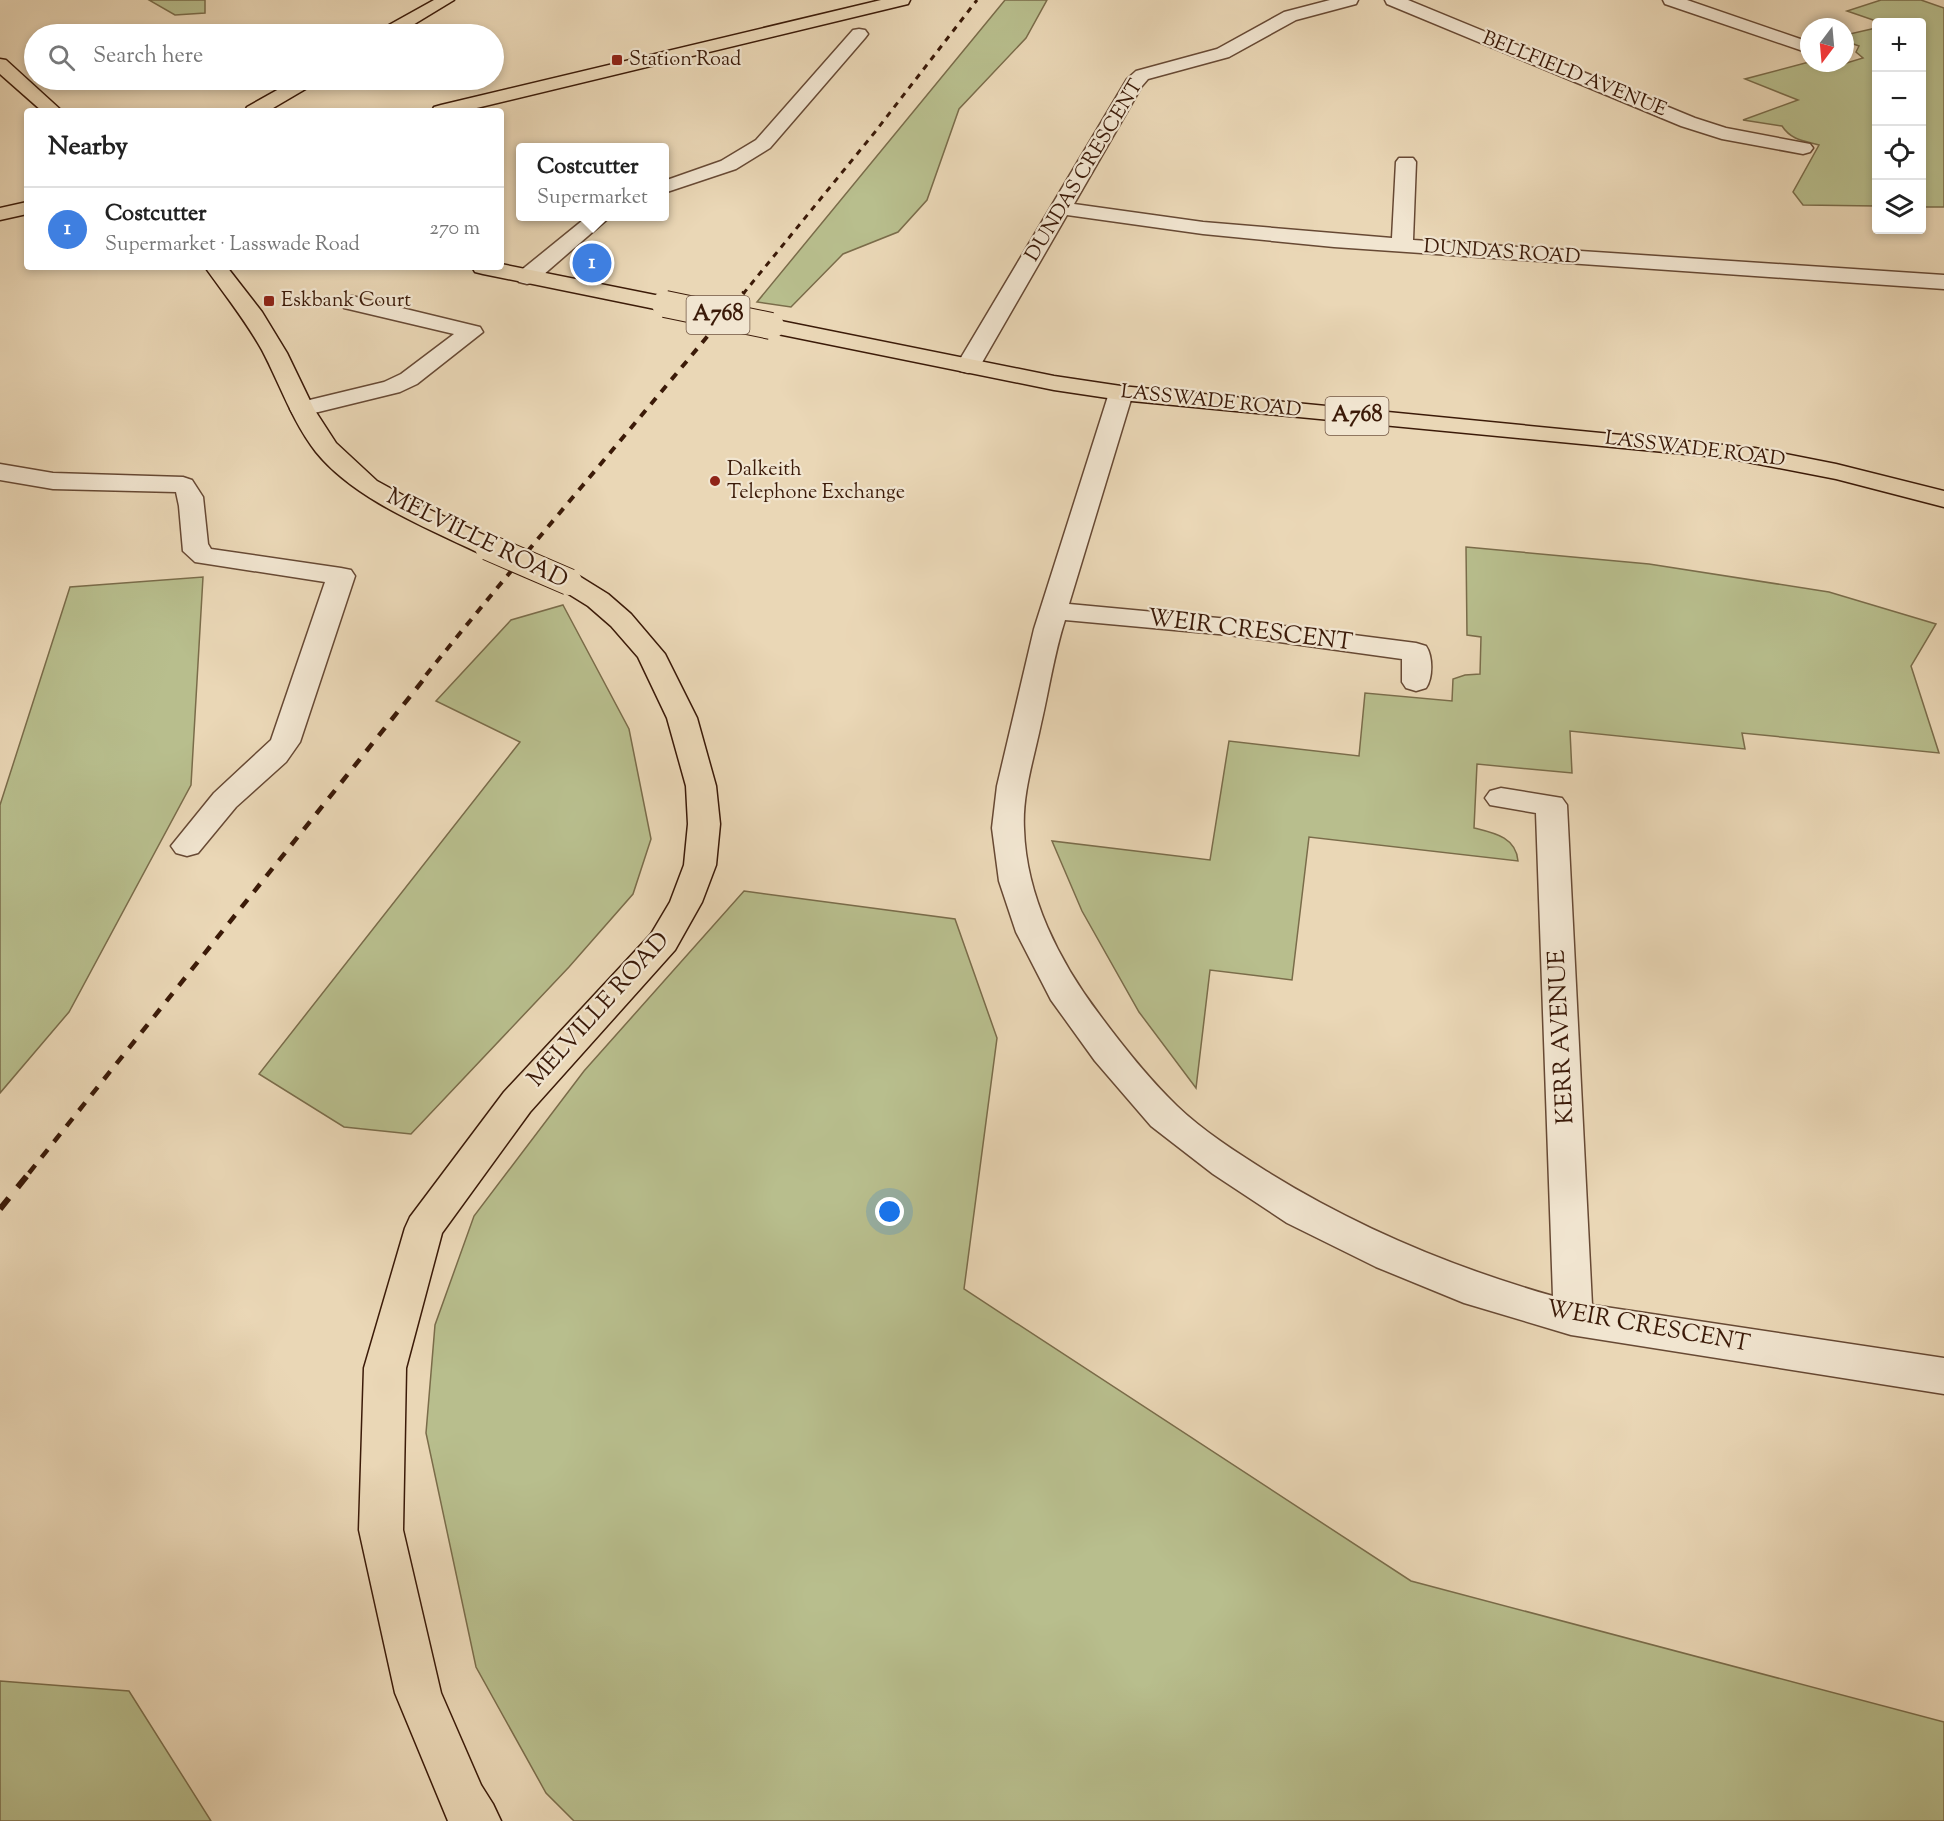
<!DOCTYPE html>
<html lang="en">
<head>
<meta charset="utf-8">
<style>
	body { margin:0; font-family:"Sorts Mill Goudy",serif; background:#f6f6f6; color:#222 }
	.controls { position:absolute; right:18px; top:18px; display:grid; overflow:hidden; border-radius:6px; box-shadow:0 3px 9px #0003 }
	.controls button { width:54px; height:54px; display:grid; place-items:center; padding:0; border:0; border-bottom:2px solid #e0e0e0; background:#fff; color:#222; font:30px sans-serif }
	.compass { position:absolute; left:1800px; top:18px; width:54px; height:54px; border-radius:50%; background:#fff; box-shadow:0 3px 9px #0003; rotate:196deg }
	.you { position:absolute; left:890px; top:1212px; width:21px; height:21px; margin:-15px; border:4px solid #fff; border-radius:50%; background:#1a73e8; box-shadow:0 0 0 9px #1a73e833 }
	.badge { display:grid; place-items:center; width:39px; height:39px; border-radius:50%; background:#7c3aed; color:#fff; font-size:20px; font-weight:700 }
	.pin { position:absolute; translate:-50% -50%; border:3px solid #fff; box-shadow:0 2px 6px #0006 }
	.popup { position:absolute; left:516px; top:143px; width:153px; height:78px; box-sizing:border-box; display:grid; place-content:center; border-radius:6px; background:#fff; filter:drop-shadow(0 2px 4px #0005); font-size:20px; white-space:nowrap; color:#767676 }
	.popup b { font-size:22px; color:#222 }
	.popup::after { content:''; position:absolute; left:50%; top:100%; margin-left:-12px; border:12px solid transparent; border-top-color:#fff }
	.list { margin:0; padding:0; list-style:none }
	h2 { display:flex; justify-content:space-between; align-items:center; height:78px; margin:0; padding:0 24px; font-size:26px }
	h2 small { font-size:20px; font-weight:400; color:#767676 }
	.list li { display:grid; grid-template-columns:39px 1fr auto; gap:18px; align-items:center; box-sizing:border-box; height:84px; padding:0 24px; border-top:2px solid #e0e0e0 }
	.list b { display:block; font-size:22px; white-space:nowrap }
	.list p { margin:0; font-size:20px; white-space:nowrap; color:#767676 }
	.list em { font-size:20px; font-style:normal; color:#767676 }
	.icon { flex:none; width:33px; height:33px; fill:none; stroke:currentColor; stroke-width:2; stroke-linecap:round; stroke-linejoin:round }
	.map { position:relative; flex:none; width:1944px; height:1821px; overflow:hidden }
	.search { position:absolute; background:#fff; box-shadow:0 3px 9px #0003; left:24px; top:24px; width:480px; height:66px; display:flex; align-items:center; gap:15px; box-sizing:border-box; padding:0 21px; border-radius:33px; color:#767676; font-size:22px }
	.panel { position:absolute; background:#fff; box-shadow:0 3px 9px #0003; left:24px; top:108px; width:480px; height:162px; border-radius:6px }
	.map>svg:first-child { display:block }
	.green { fill:#b8be8d; stroke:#7a6c4a; stroke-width:1.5 }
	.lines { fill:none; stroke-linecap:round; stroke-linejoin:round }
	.minor-casing { stroke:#674934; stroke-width:3 }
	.major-casing { stroke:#3b1a08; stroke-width:3 }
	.minor { fill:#f1e5d0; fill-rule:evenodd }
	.major { fill:#ead7b6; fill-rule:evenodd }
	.rail-far3 { stroke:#3b1a08; stroke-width:3; stroke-dasharray:6 6; stroke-linecap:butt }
	.rail-far2 { stroke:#3b1a08; stroke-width:4; stroke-dasharray:8 8; stroke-linecap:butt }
	.rail-far1 { stroke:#3b1a08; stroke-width:4.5; stroke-dasharray:10 10; stroke-linecap:butt }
	.rail { stroke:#3b1a08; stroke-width:6; stroke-dasharray:14 14; stroke-linecap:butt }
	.major-bridge-casing { stroke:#3b1a08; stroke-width:28; stroke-linecap:butt }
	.major-bridge { stroke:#ead7b6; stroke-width:26 }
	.poi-dot { fill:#8f2418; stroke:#f1e5d0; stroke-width:2 }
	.labels { text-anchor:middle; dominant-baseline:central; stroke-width:4.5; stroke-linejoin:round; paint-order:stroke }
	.far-poi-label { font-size:20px; fill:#3b1a08; stroke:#f1e5d0; text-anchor:start }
	.far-street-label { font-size:20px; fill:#3b1a08; stroke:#f1e5d0 }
	.shield { fill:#f1e5d0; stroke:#725744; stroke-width:1.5 }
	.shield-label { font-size:22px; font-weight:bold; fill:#3b1a08 }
	.street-label { font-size:24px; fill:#3b1a08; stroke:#f1e5d0 }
</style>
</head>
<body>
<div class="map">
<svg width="1944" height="1821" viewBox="0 0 1944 1821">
	<rect width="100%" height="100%" fill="#ead7b6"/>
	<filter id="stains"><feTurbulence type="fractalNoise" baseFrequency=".00333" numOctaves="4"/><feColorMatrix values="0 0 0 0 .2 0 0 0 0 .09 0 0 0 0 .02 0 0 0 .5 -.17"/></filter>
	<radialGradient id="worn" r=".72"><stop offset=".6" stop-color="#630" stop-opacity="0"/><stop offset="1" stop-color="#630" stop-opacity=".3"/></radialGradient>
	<g class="green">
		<path d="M149 0H205V13L175 15Z"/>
		<path d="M1005 0H1047L1026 38 959 109 927 200 898 232 843 254 791 307 757 302Z"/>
		<path d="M1881 0H1921L1944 8V207H1922V22H1879L1847 11Z"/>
		<path d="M1876 28V206L1803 205 1793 192 1819 145C1804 141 1791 140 1782 126L1743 120 1798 100 1745 79 1809 62 1840 65 1863 58 1856 52 1859 46 1845 41V35Z"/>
		<path d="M1466 547 1649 564 1829 592 1936 624 1911 666 1939 753 1742 733 1745 749 1570 731 1572 773 1477 764 1474 828C1494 833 1516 837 1518 861L1309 837 1292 980 1210 970 1196 1088 1139 1012 1082 911 1052 841 1210 860 1229 741 1359 756 1365 693 1452 701 1453 679 1465 675 1480 674 1481 637 1467 635Z"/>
		<path d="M203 577 191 785 69 1012 0 1093V805L70 587Z"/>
		<path d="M563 605 629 729 651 839 633 894 569 967 411 1134 344 1127 259 1074 520 742 436 701 511 620Z"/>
		<path d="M744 891 955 919 997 1038 964 1289 1411 1581 1944 1722V1821H574L546 1793 476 1667 426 1433 435 1325 474 1216 584 1071Z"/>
		<path d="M0 1681 129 1691 211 1821H0Z"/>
	</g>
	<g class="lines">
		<defs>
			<g id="minor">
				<path d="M1330 0H1358L1356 4 1296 20 1229 57 1148 79 1142 86 1074 204 1203 222 1392 238 1396 162 1399 158H1413L1416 162 1413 240 1944 275V289L1334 247 1203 234 1067 215 980 366 976 371 968 373 960 371 956 366 1127 79 1136 71 1217 49 1284 12Z"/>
				<path d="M1385 0H1408L1695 118 1726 128 1810 144 1813 148 1810 152 1803 154 1722 139 1681 126 1387 4Z"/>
				<path d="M1663 0H1687L1809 42V53L1665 4Z"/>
				<path d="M859 29 865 30 868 34 865 38 770 148 736 169 664 193V181L721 161 756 140 853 30Z"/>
				<path d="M588 216H611L535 282 527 284 519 282 516 277 519 272Z"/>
				<path d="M352 296 480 327 483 332 417 384 400 392 302 416 293 414 290 409 293 404 384 382 401 374 454 334 344 308 341 303 344 298Z"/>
				<path d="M1121 386 1129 388 1133 393 1069 604 1229 619 1416 643 1426 646C1433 656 1433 678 1426 688L1416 691 1406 688 1402 682V659L1229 635 1065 620C1054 654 1049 690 1041 724 1034 758 1022 794 1024 829 1026 896 1059 961 1099 1014 1122 1045 1148 1078 1177 1106 1203 1131 1236 1152 1266 1171 1356 1227 1451 1267 1553 1296L1536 813 1490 805 1485 798 1490 791 1501 788 1562 798 1567 805 1592 1305 1944 1358V1394L1571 1335 1464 1303 1376 1267 1287 1223 1213 1174 1151 1126 1095 1061 1051 1000 1016 932 999 881 992 828 997 786 1034 629 1109 393 1113 388Z"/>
				<path d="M0 464 53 473 183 477 192 480 203 497 208 544 211 549 341 568 351 570 355 576 300 742 286 762 236 807 198 853 187 856 176 853 171 846 214 793 271 740 325 582 195 562 183 551 179 506 176 492 53 489 0 480Z"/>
			</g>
			<g id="major">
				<path d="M434 0H454L398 34H377L380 30Z"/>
				<path d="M881 0H910L908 4 464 111H432L434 107 441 105Z"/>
				<path d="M0 59 6 60 62 111H42L0 74Z"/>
				<path d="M295 80H316L314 84 268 111H245L247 107Z"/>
				<path d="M27 202V214L0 220V208Z"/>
				<path d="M501 264 665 297 673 299 676 304 673 309 665 311 483 274 475 272 472 267H501Z"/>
				<path d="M205 267H227L262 312 287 353 314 409 336 443 377 481 430 510 497 541 501 547 497 553 488 555 479 553C425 527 354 499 316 452 292 421 280 384 262 350 245 320 225 295 205 267Z"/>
				<path d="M771 319 1054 376 1121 386 1755 448 1836 464 1944 491V507L1836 479 1727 458 1121 400 1054 390 763 331 760 326 763 321Z"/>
				<path d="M569 574 579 576 608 594 631 614 665 654 697 718 716 786 720 824 716 865 702 902 675 950 530 1112 442 1233 406 1368 403 1530 441 1693 481 1785 493 1804 501 1821H448L395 1693 359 1530 364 1368 405 1228 410 1217 504 1092 651 934 670 902 684 865 688 824 686 786 667 718 638 657 611 626 588 606 559 588 555 582 559 576Z"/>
			</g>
		</defs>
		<use href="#minor" class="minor-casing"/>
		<use href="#major" class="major-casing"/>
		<use href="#minor" class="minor"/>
		<use href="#major" class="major"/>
		<path class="rail-far3" d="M743 294 875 132 977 0"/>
		<path class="rail-far2" d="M426 675C530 546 639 420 744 292"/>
		<path class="rail-far1" d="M29 1173 428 674"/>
		<path class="rail" d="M0 1209 30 1172"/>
		<defs>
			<g id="major-bridge">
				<path d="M665 304 771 326"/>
				<path d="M488 547 569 582"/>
			</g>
		</defs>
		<use href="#major-bridge" class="major-bridge-casing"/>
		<use href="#major-bridge" class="major-bridge"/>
	</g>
	<g class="poi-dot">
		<rect x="611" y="54" width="12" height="12" rx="3"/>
		<rect x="263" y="295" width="12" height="12" rx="3"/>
		<circle cx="715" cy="481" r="6"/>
	</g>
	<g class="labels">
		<g class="far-poi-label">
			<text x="629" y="60">Station Road</text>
			<text x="281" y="301">Eskbank Court</text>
			<text x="727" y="470">Dalkeith<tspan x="727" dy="23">Telephone Exchange</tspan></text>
		</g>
		<g class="far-street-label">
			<text transform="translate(1574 75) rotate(22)">BELLFIELD AVENUE</text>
			<text transform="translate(1085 171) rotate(-59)">DUNDAS CRESCENT</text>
			<text transform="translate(1502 253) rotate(4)">DUNDAS ROAD</text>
			<text transform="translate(1211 402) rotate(6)">LASSWADE ROAD</text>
			<text transform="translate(1695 450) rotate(7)">LASSWADE ROAD</text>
		</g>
		<g class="shield">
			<rect x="686.5" y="296" width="63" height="38" rx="4.5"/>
			<rect x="1325.5" y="397" width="63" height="38" rx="4.5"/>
		</g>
		<g class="shield-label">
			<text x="718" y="315">A768</text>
			<text x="1357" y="416">A768</text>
		</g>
		<g class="street-label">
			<text transform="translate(477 539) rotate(26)">MELVILLE ROAD</text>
			<text transform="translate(1250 631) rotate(7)">WEIR CRESCENT</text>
			<text transform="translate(599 1010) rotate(-48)">MELVILLE ROAD</text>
			<text transform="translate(1562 1037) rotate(-93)">KERR AVENUE</text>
			<text transform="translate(1648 1327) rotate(10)">WEIR CRESCENT</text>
		</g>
	</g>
	<rect width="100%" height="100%" filter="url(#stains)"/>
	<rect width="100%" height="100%" fill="url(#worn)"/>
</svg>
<div class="controls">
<button>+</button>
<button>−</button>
<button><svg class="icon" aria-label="locate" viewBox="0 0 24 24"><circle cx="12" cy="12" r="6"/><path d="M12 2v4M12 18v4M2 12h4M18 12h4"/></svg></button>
<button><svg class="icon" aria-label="layers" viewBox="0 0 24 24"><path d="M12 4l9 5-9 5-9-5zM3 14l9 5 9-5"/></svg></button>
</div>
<svg class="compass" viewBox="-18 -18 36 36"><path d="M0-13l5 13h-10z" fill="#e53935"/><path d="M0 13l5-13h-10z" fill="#767676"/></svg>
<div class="you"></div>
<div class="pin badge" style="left:592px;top:263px;background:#3f7fe0">1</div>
<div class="popup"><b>Costcutter</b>Supermarket</div>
<div class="search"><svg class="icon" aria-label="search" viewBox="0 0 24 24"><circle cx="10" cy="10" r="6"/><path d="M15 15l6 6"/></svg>Search here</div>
<section class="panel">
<h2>Nearby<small></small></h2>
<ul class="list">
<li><span class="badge" style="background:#3f7fe0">1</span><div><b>Costcutter</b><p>Supermarket · Lasswade Road</p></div><em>270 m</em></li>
</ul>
</section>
</div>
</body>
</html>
